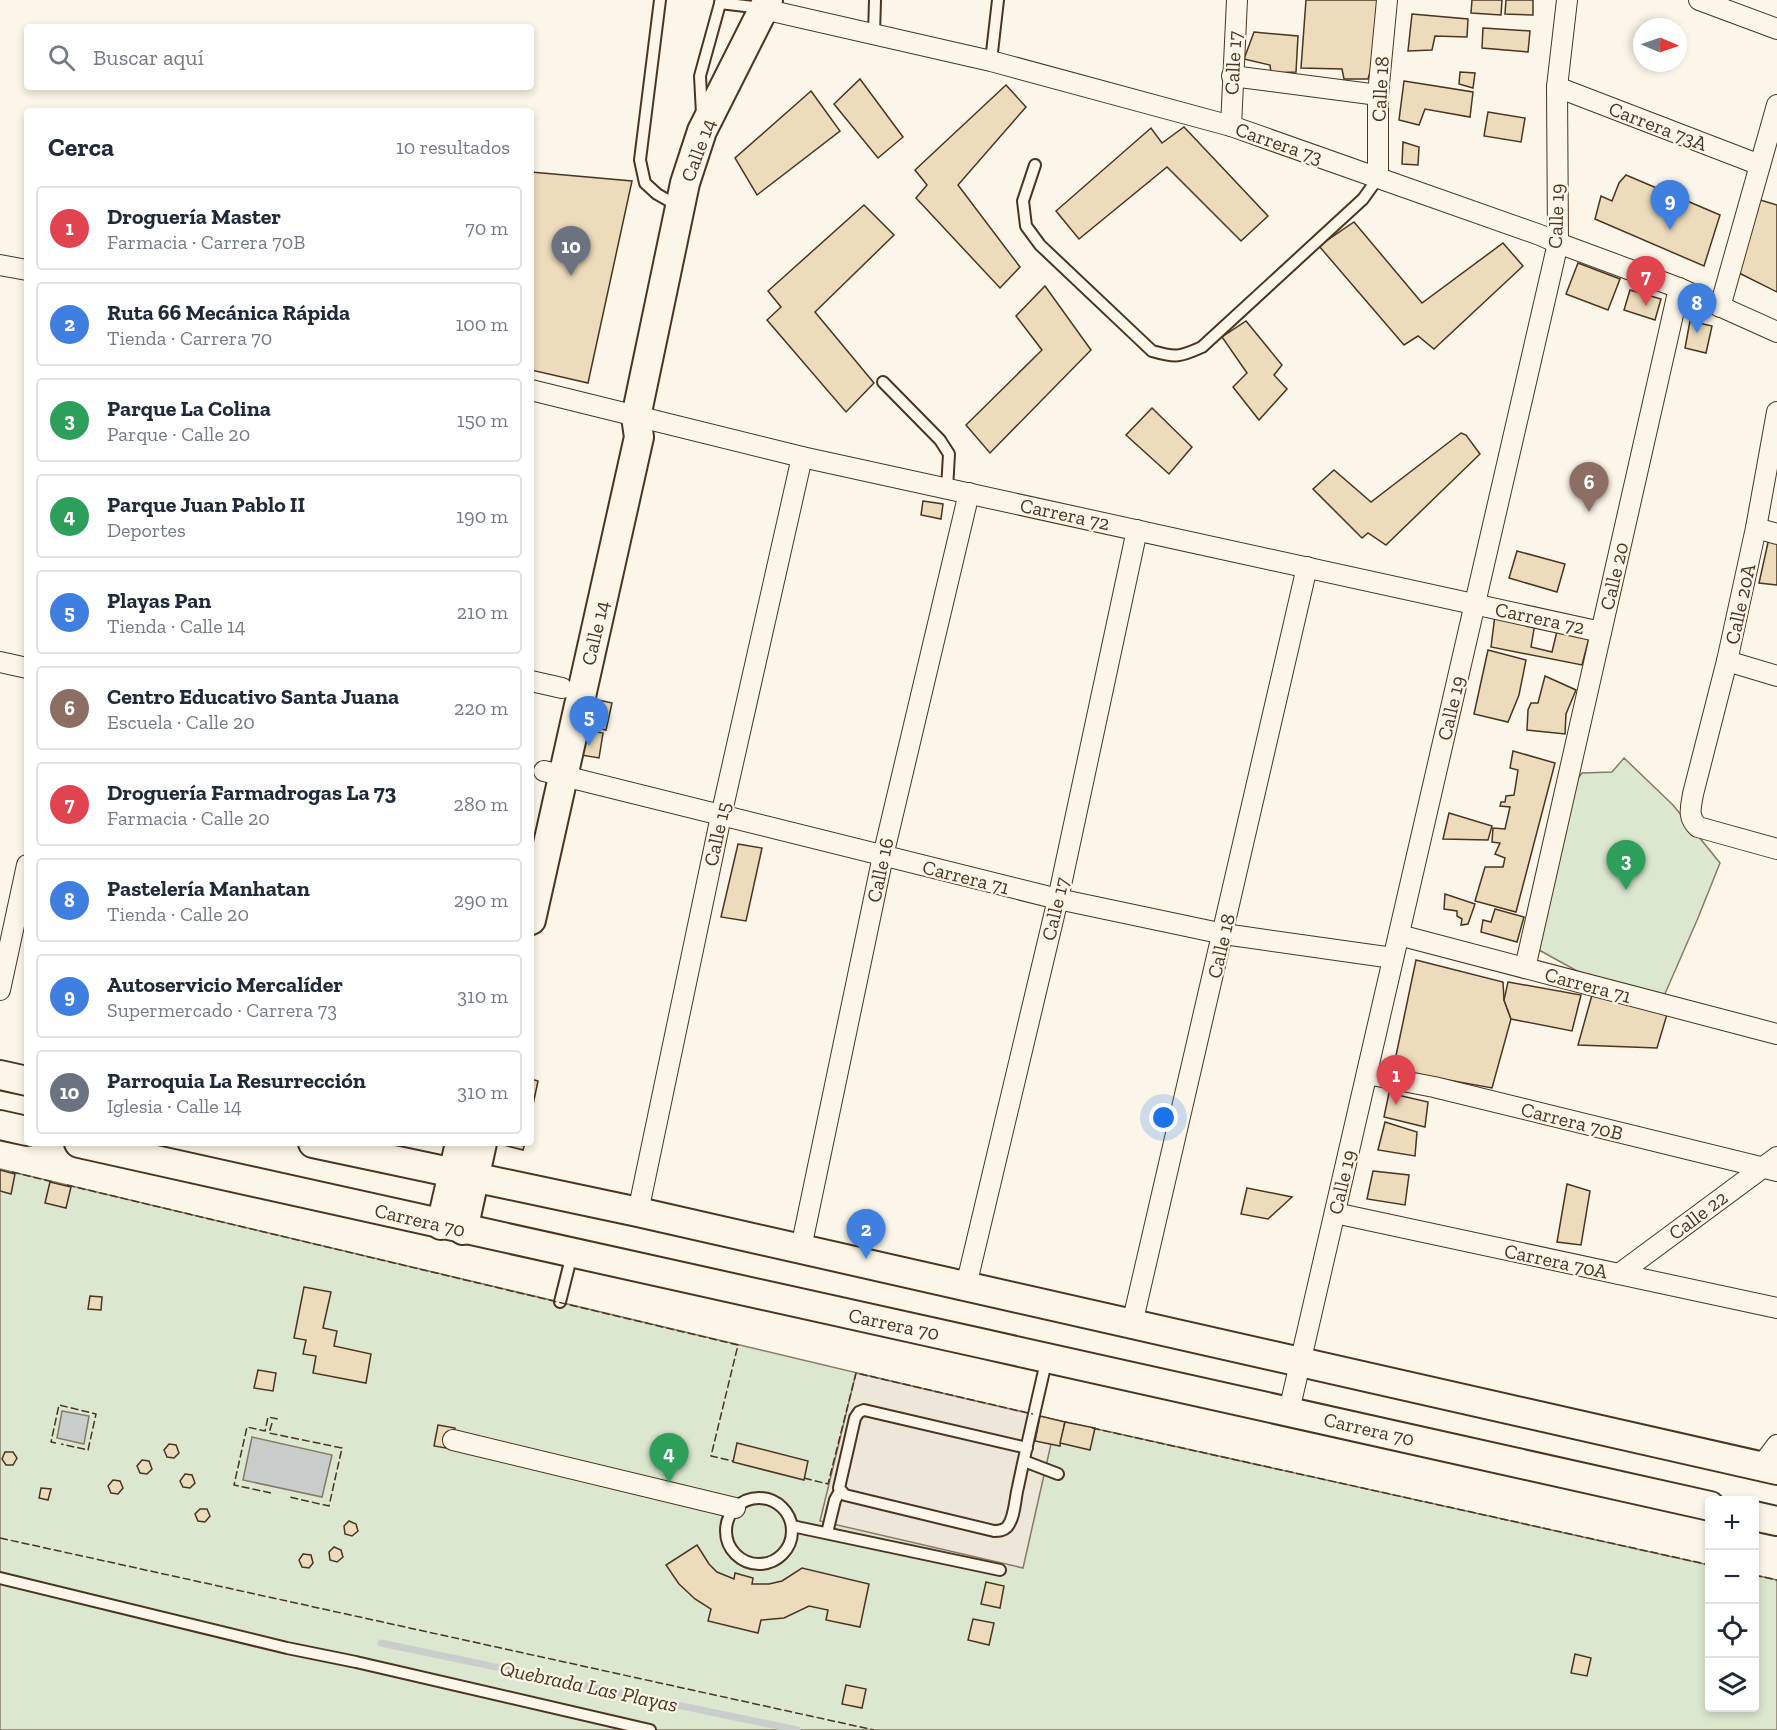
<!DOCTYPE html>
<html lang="es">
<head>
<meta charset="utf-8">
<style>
	body { margin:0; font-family:"Zilla Slab",serif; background:#f2f2f3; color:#1f2937 }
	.controls { position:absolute; right:18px; bottom:18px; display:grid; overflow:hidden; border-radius:6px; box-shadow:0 3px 9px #0003 }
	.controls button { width:54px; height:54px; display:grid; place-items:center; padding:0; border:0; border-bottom:2px solid #e0e1e3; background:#fff; color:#1f2937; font:30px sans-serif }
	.compass { position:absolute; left:1633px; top:18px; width:54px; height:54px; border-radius:50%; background:#fff; box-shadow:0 3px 9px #0003; rotate:92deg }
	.you { position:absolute; left:1164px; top:1118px; width:21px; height:21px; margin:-15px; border:4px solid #fff; border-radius:50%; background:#1a73e8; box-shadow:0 0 0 9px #1a73e833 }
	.badge { display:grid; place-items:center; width:39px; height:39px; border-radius:50%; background:#2563eb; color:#fff; font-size:20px; font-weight:700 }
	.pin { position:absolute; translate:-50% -50px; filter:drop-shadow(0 2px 3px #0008) }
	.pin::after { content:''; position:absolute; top:32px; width:21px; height:18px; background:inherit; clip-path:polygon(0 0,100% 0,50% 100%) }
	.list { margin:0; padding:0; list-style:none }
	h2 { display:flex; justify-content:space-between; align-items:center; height:78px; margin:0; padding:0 24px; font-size:26px }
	h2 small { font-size:20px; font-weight:400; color:#747a83 }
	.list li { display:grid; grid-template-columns:39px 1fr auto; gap:18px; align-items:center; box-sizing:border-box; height:84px; margin:0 12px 12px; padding:0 12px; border:2px solid #e0e1e3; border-radius:6px }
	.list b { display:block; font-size:22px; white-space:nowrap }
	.list p { margin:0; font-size:20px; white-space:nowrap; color:#747a83 }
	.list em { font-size:20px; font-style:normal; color:#747a83 }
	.icon { flex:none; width:33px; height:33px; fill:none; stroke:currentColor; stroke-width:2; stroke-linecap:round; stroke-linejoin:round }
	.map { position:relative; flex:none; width:1777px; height:1730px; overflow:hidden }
	.search { position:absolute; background:#fff; box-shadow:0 3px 9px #0003; left:24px; top:24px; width:510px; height:66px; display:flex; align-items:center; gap:15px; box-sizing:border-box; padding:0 21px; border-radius:6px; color:#747a83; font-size:22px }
	.panel { position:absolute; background:#fff; box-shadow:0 3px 9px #0003; left:24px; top:108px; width:510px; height:1038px; border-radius:6px }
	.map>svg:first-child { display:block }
	.green { fill:#dce7d0; stroke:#887966; stroke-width:1.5 }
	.parking { fill:#ede7d9; stroke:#887966; stroke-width:1.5 }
	.water { fill:#c9cecd; stroke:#887966; stroke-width:1.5 }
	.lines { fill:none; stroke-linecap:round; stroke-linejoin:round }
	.stream { stroke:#c9cecd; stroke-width:7 }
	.building { fill:#ecdcbc; stroke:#4a3520; stroke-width:1.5 }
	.lane-casing { stroke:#4a3520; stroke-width:14 }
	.street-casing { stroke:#4a3520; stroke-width:22 }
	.secondary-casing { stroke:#4a3520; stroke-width:32 }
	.lane { stroke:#fbf6e9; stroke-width:10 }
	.street { stroke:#fbf6e9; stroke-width:20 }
	.secondary { stroke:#fbf6e9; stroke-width:28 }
	.fence { stroke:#4a3520; stroke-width:1.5; stroke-dasharray:8 3; stroke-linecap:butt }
	.labels { text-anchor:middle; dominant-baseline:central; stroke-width:4.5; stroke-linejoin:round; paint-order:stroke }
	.street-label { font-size:20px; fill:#4a3520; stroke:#fbf6e9 }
	.water-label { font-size:21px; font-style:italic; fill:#4a3520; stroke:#fbf6e9 }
</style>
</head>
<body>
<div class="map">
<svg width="1777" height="1730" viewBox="0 0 1777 1730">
	<rect width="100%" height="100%" fill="#fbf6e9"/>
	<g class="green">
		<path d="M1624 758 1673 805 1720 863 1698 918 1664 996 1597 982 1530 945 1563 798 1582 773 1612 772Z"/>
		<path d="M0 1169 1034 1415 1709 1565 1710 1708H1754L1755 1575 1777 1580V1730H0Z"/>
	</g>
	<path class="parking" d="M856 1373 1040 1416 1035 1440 1051 1444 1023 1568 820 1521Z"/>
	<g class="water">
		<path d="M62 1411 89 1416 84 1444 57 1438Z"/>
		<path d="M252 1437 332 1455 322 1497 243 1480Z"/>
	</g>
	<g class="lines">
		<path class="stream" d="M381 1643 797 1730"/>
	</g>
	<g class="building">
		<path d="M1306 0H1383L1379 40 1368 79H1344L1342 69 1301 68Z"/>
		<path d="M1472 0H1502L1501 15 1471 13Z"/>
		<path d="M1506 0H1533V15L1505 14Z"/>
		<path d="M1412 14 1468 19 1467 37 1435 36 1432 50 1408 51Z"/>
		<path d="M1483 28 1530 31 1528 52 1482 48Z"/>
		<path d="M1254 32 1298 36 1296 72 1271 73 1270 65 1244 59Z"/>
		<path d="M1460 72 1475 73 1473 88 1459 84Z"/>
		<path d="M860 79 903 137 878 158 834 104Z"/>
		<path d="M1404 81 1473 92 1470 117 1425 109 1419 125 1399 120Z"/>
		<path d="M1006 85 1026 107 958 185 1020 267 1000 288 916 198 927 185 915 170Z"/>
		<path d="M811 91 840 131 757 195 735 158Z"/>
		<path d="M1488 112 1525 118 1521 142 1484 136Z"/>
		<path d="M1184 127 1268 216 1241 241 1167 167 1079 239 1056 211 1151 128 1162 143Z"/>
		<path d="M1403 142 1419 147 1418 165 1402 164Z"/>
		<path d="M531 172 632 181 588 383 531 370Z"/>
		<path d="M1626 175 1720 215 1704 266 1595 219 1601 196 1612 201 1619 183Z"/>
		<path d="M1757 199 1777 205V292L1739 273Z"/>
		<path d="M864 205 894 235 815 312 874 383 846 412 767 320 781 307 768 291Z"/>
		<path d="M1354 222 1422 303 1503 243 1523 266 1434 349 1418 336 1404 345 1319 246Z"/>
		<path d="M1578 263 1620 279 1608 310 1566 294Z"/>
		<path d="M1045 286 1091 350 990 453 966 425 1042 350 1016 316Z"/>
		<path d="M1630 290 1661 299 1655 320 1624 310Z"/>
		<path d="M1246 321 1282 365 1274 375 1287 389 1259 420 1233 387 1247 373 1222 337Z"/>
		<path d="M1690 321 1712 326 1706 353 1685 348Z"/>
		<path d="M1152 408 1192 447 1169 474 1126 435Z"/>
		<path d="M1461 433 1466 435 1480 454 1386 545 1368 533 1362 538 1313 489 1334 470 1371 502Z"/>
		<path d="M923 501 943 504 941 519 921 515Z"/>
		<path d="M1769 538 1777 540V585L1759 583Z"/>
		<path d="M1517 551 1565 564 1557 592 1509 578Z"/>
		<path d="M1495 615 1535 623 1531 647 1552 652 1558 627 1590 634 1582 665 1491 647Z"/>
		<path d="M1488 650 1526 660 1519 695 1508 722 1474 714Z"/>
		<path d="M1545 676 1576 690 1566 714 1565 734 1527 730 1528 710 1531 703H1538Z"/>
		<path d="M594 699 612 703 606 730 588 726Z"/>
		<path d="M586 730 603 733 599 758 581 755Z"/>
		<path d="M1513 751 1555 763 1516 912 1475 901 1485 867H1503L1505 858 1495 854 1500 843 1492 842 1493 828 1505 829 1510 807 1500 806 1501 802H1505L1506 796 1514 795 1518 770 1510 768Z"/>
		<path d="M1449 813 1492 826 1488 840 1443 839Z"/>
		<path d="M738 844 762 848 746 921 721 917Z"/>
		<path d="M1445 894 1475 904 1468 924 1461 925 1462 919 1457 916V911L1444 909Z"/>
		<path d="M1495 909 1524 917 1517 942 1481 932 1483 920 1491 922Z"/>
		<path d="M1416 960 1503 982 1504 1000 1511 1019 1492 1088 1393 1070Z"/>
		<path d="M1508 982 1581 995 1572 1031 1511 1019 1504 1000Z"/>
		<path d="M1592 995 1668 1011 1657 1048 1578 1045Z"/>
		<path d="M531 1079 538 1081 531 1114Z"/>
		<path d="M1389 1093 1428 1102 1425 1127 1384 1117Z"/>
		<path d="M1385 1122 1417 1132 1415 1156 1378 1150Z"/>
		<path d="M496 1143H525L523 1150Z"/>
		<path d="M0 1170 15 1174 11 1194 0 1191Z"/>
		<path d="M1373 1171 1409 1175 1405 1205 1367 1199Z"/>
		<path d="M50 1182 71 1187 66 1208 45 1203Z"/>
		<path d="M1567 1184 1590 1191 1581 1245 1557 1242Z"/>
		<path d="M1247 1188 1292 1197 1268 1219 1241 1214Z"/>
		<path d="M304 1287 331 1292 323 1328 337 1331 334 1346 371 1354 366 1383 313 1373 316 1356 303 1354 306 1340 294 1338Z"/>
		<path d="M90 1296 102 1297 101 1310 88 1309Z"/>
		<path d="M258 1370 276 1373 273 1391 254 1388Z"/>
		<path d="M1040 1416 1065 1422 1060 1446 1035 1441Z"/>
		<path d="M1065 1422 1095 1428 1090 1450 1060 1443Z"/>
		<path d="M438 1425 455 1428 451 1449 434 1446Z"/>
		<path d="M737 1443 808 1461 804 1480 733 1462Z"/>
		<path d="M169 1444 176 1445 179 1453 174 1458 167 1457 164 1450Z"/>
		<path d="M5 1452H13L17 1458 13 1465H6L2 1459Z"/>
		<path d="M142 1460 149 1461 152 1469 147 1474 140 1473 137 1466Z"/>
		<path d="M185 1474 192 1475 195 1483 190 1488 183 1487 180 1481Z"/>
		<path d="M113 1480 120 1481 123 1488 118 1494 111 1493 108 1486Z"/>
		<path d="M41 1488 51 1489 48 1500 39 1498Z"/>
		<path d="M200 1509H207L210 1516 205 1522 198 1521 195 1514Z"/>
		<path d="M349 1521 356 1524 358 1531 352 1536 345 1534 344 1526Z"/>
		<path d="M697 1545 709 1564 717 1572 734 1579 735 1573 753 1578 752 1584H769L782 1581 802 1568 869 1584 860 1627 826 1620 828 1610 809 1606 784 1618 761 1620 758 1633 708 1621 711 1609 695 1599 679 1584 666 1565Z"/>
		<path d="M334 1547 341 1550 343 1557 337 1562 330 1560 329 1552Z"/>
		<path d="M303 1554 311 1555 313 1563 309 1568 302 1567 299 1560Z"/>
		<path d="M986 1582 1004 1586 1000 1608 981 1604Z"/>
		<path d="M973 1619 994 1623 989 1645 968 1640Z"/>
		<path d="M1575 1654 1591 1658 1587 1676 1571 1673Z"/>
		<path d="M846 1685 866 1689 862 1708 842 1704Z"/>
	</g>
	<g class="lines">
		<defs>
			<g id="lane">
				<path d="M660 0 640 160 645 183 657 194 678 206"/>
				<path d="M720 3 762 8"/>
				<path d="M874 34 875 0"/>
				<path d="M991 61 998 0"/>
				<path d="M702 114 700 76 721 0"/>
				<path d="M1035 165 1023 201 1026 226 1040 245 1152 351C1176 358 1180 357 1202 347L1363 199 1378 178"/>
				<path d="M883 382 940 440 949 454 947 489"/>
				<path d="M560 1302 572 1254"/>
				<path d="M1027 1448 864 1410 859 1412 855 1418 839 1488 845 1495 994 1531C999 1531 1003 1531 1007 1527 1015 1518 1015 1498 1018 1487 1027 1444 1037 1401 1047 1358"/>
				<path d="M1024 1461 1058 1474"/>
				<circle cx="759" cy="1531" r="33"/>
				<path d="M792 1526 1000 1570"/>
				<path d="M827 1533 835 1500 840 1491"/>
				<path d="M0 1578 287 1648 356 1662 650 1730"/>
			</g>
			<g id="street">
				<path d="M1699 0 1777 29"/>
				<path d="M763 9 991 61 1231 126 1540 235 1558 243 1679 288 1777 332"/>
				<path d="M1232 76 1378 95"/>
				<path d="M1557 87 1760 165"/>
				<path d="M1231 126 1237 0"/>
				<path d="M1378 178V95L1387 0"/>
				<path d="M0 265 27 270"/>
				<path d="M1720 307 1777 105"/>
				<path d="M531 390 802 457 1601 632"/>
				<path d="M1777 412 1756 528 1727 661 1693 794C1691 807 1687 817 1698 827L1777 849"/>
				<path d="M1756 528 1777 534"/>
				<path d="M1727 661 1777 676"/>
				<path d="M0 662 27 668"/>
				<path d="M531 681 562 688"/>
				<path d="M544 771 1058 899 1224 934 1393 958"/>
				<path d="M1399 935 1777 1034"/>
				<path d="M1525 968 1679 288"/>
				<path d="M0 990 27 865"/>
				<path d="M1367 1074 1434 1087 1777 1171"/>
				<path d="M638 1212 721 816 802 457"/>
				<path d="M1335 1213 1777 1308"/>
				<path d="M801 1248 883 856 969 493"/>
				<path d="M1619 1274 1777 1157"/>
				<path d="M966 1286 1058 899 1137 530"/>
				<path d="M1132 1324 1307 567"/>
				<path d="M1289 1411 1558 243 1557 87 1567 0"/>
				<path d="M453 1440 735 1508"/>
				<path d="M1761 1466 1777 1445"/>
			</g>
			<g id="secondary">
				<path d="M531 920 639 437 636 417 685 183 702 131 768 0"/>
				<path d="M0 1075 27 1081"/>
				<path d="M0 1125 27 1131"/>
				<path d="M79 1143C622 1265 1167 1383 1710 1506"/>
				<path d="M313 1143 638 1212 1777 1470"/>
				<path d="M441 1225 460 1143"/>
				<path d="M463 1230 482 1143"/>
				<path d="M1754 1516 1777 1521"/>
			</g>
		</defs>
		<use href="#lane" class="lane-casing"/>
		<use href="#street" class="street-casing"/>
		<use href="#secondary" class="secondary-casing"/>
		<use href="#lane" class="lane"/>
		<use href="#street" class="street"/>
		<use href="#secondary" class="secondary"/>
		<g class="fence">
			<path d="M12 1172 53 1182"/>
			<path d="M67 1185 738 1345 711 1456 733 1461"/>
			<path d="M272 1423 269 1433 342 1448 329 1506 289 1497"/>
			<path d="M1092 1428 1710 1565"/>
			<path d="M56 1443 51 1442 59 1405 96 1414 88 1450 61 1444"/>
			<path d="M804 1478 828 1484 856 1373 1033 1414"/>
			<path d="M271 1493 234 1485 247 1427 265 1431 268 1417 278 1419"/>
			<path d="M0 1538 874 1730"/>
			<path d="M1754 1575 1777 1580"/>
		</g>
	</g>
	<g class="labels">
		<g class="street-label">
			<text transform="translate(1233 63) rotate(-87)">Calle 17</text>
			<text transform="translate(1380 89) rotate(-87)">Calle 18</text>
			<text transform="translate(1658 126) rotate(21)">Carrera 73A</text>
			<text transform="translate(1279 143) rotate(19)">Carrera 73</text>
			<text transform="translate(698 150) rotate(-70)">Calle 14</text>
			<text transform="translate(1556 216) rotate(-88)">Calle 19</text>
			<text transform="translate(1065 514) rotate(12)">Carrera 72</text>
			<text transform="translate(1614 576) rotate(-77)">Calle 20</text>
			<text transform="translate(1740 604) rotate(-78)">Calle 20A</text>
			<text transform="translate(1540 618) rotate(12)">Carrera 72</text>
			<text transform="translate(595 633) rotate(-77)">Calle 14</text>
			<text transform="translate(1451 708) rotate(-77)">Calle 19</text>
			<text transform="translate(717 834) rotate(-78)">Calle 15</text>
			<text transform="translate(880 870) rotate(-78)">Calle 16</text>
			<text transform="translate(966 877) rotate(14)">Carrera 71</text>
			<text transform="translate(1055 909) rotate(-77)">Calle 17</text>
			<text transform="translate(1221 946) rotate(-77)">Calle 18</text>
			<text transform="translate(1588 985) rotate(15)">Carrera 71</text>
			<text transform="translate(1572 1121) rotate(14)">Carrera 70B</text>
			<text transform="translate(1342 1182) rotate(-77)">Calle 19</text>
			<text transform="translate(1698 1215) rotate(-37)">Calle 22</text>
			<text transform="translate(420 1220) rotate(13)">Carrera 70</text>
			<text transform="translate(1556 1261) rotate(12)">Carrera 70A</text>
			<text transform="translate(894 1324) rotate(12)">Carrera 70</text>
			<text transform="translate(1369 1429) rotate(13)">Carrera 70</text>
		</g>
		<g class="water-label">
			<text transform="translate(589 1686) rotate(12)">Quebrada Las Playas</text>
		</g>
	</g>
</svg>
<div class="controls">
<button>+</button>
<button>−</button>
<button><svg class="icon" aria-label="locate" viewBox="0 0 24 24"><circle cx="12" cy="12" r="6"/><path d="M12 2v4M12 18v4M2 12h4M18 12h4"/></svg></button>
<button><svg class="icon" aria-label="layers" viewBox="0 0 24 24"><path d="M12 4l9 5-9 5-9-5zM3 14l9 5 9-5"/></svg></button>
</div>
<svg class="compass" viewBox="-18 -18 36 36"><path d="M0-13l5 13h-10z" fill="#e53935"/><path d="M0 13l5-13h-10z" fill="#747a83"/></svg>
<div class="you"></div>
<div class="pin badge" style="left:1396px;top:1105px;background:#e0444e">1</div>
<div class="pin badge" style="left:866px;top:1259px;background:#3f7fe0">2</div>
<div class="pin badge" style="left:1626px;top:890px;background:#2e9e5b">3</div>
<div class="pin badge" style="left:669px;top:1483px;background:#2e9e5b">4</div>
<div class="pin badge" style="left:589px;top:746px;background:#3f7fe0">5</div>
<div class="pin badge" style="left:1589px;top:512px;background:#8d6e63">6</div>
<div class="pin badge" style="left:1646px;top:306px;background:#e0444e">7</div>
<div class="pin badge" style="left:1697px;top:333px;background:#3f7fe0">8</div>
<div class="pin badge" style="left:1670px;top:230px;background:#3f7fe0">9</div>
<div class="pin badge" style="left:571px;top:276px;background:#6b7280">10</div>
<div class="search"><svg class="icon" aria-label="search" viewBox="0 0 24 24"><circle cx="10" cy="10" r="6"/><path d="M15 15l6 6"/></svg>Buscar aquí</div>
<section class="panel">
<h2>Cerca<small>10 resultados</small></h2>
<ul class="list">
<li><span class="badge" style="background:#e0444e">1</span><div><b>Droguería Master</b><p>Farmacia · Carrera 70B</p></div><em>70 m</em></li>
<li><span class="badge" style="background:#3f7fe0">2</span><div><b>Ruta 66 Mecánica Rápida</b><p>Tienda · Carrera 70</p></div><em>100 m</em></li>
<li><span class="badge" style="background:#2e9e5b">3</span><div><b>Parque La Colina</b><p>Parque · Calle 20</p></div><em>150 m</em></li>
<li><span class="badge" style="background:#2e9e5b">4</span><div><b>Parque Juan Pablo II</b><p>Deportes</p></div><em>190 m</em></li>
<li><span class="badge" style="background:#3f7fe0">5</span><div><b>Playas Pan</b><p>Tienda · Calle 14</p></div><em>210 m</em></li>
<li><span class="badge" style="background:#8d6e63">6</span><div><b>Centro Educativo Santa Juana</b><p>Escuela · Calle 20</p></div><em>220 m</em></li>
<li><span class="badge" style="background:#e0444e">7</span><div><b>Droguería Farmadrogas La 73</b><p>Farmacia · Calle 20</p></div><em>280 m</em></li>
<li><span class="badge" style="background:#3f7fe0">8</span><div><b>Pastelería Manhatan</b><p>Tienda · Calle 20</p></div><em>290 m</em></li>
<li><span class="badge" style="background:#3f7fe0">9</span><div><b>Autoservicio Mercalíder</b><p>Supermercado · Carrera 73</p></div><em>310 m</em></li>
<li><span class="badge" style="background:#6b7280">10</span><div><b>Parroquia La Resurrección</b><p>Iglesia · Calle 14</p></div><em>310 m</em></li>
</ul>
</section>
</div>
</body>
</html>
